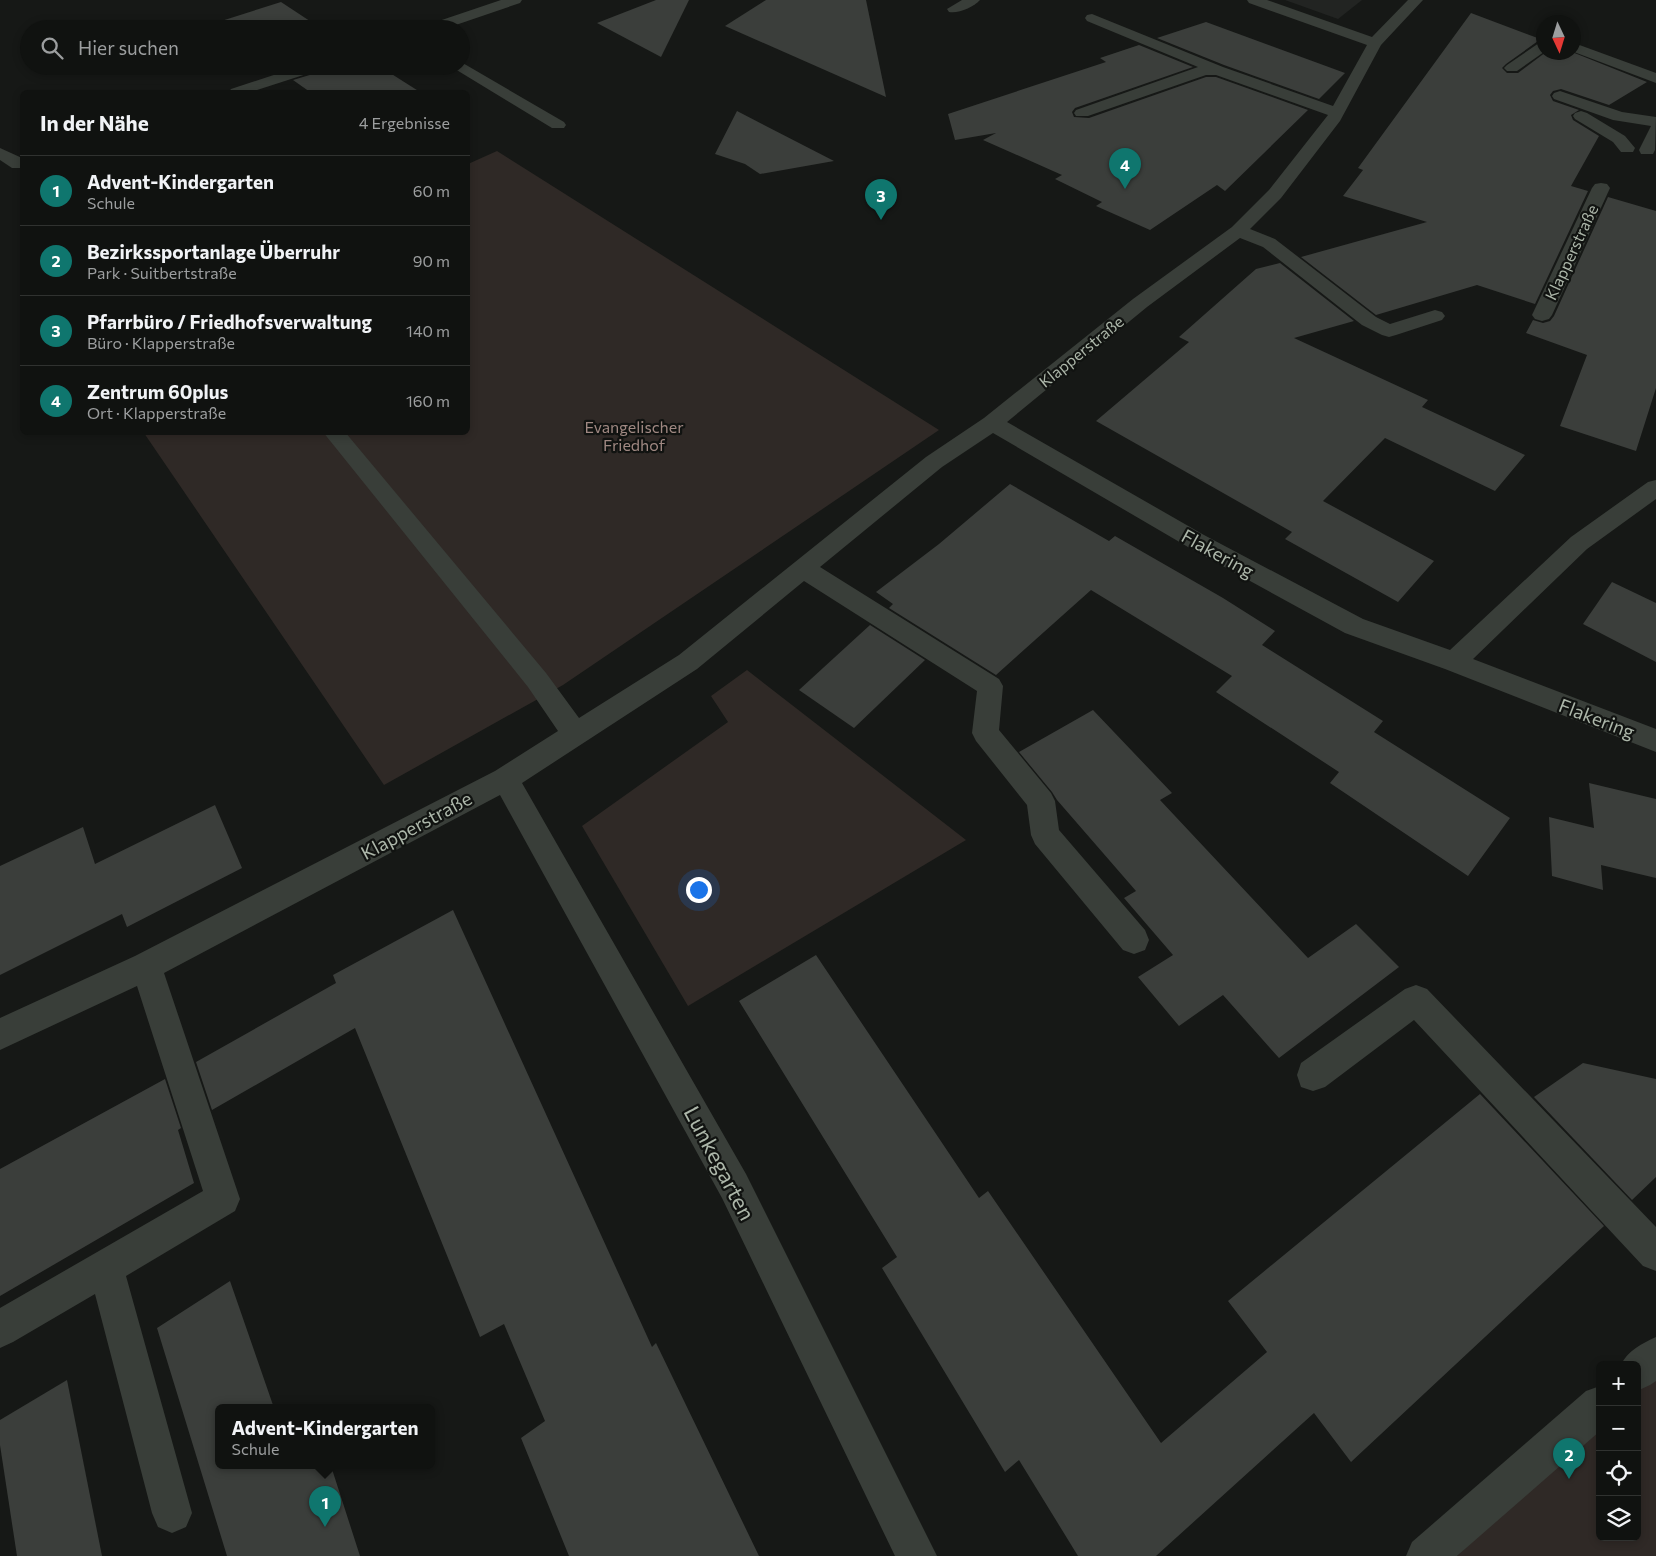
<!DOCTYPE html>
<html lang="de">
<head>
<meta charset="utf-8">
<style>
	body { margin:0; font-family:Commissioner,sans-serif; background:#191b19; color:#f1f3f6 }
	.controls { position:absolute; right:15px; bottom:15px; display:grid; overflow:hidden; border-radius:8px; box-shadow:0 2px 8px #0003 }
	.controls button { width:45px; height:45px; display:grid; place-items:center; padding:0; border:0; border-bottom:1px solid #303230; background:#101210; color:#f1f3f6; font:25px sans-serif }
	.compass { position:absolute; left:1536px; top:15px; width:45px; height:45px; border-radius:50%; background:#101210; box-shadow:0 2px 8px #0003; rotate:176deg }
	.you { position:absolute; left:698px; top:889px; width:18px; height:18px; margin:-12px; border:4px solid #fff; border-radius:50%; background:#1a73e8; box-shadow:0 0 0 8px #1a73e833 }
	.badge { display:grid; place-items:center; width:32px; height:32px; border-radius:50%; background:#0f766e; color:#fff; font-size:16px; font-weight:700 }
	.pin { position:absolute; translate:-50% -41px; filter:drop-shadow(0 1px 2px #0008) }
	.pin::after { content:''; position:absolute; top:26px; width:18px; height:15px; background:inherit; clip-path:polygon(0 0,100% 0,50% 100%) }
	.popup { position:absolute; left:215px; top:1404px; width:220px; height:65px; box-sizing:border-box; display:grid; place-content:center; border-radius:8px; background:#101210; filter:drop-shadow(0 1px 4px #0005); font-size:16px; white-space:nowrap; color:#9c9e9f }
	.popup b { font-size:19px; color:#f1f3f6 }
	.popup::after { content:''; position:absolute; left:50%; top:100%; margin-left:-10px; border:10px solid transparent; border-top-color:#101210 }
	.list { margin:0; padding:0; list-style:none }
	h2 { display:flex; justify-content:space-between; align-items:center; height:65px; margin:0; padding:0 20px; font-size:21px }
	h2 small { font-size:16px; font-weight:400; color:#9c9e9f }
	.list li { display:grid; grid-template-columns:32px 1fr auto; gap:15px; align-items:center; box-sizing:border-box; height:70px; padding:0 20px; border-top:1px solid #303230 }
	.list b { display:block; font-size:19px; white-space:nowrap }
	.list p { margin:0; font-size:16px; white-space:nowrap; color:#9c9e9f }
	.list em { font-size:16px; font-style:normal; color:#9c9e9f }
	.icon { flex:none; width:28px; height:28px; fill:none; stroke:currentColor; stroke-width:2; stroke-linecap:round; stroke-linejoin:round }
	.map { position:relative; flex:none; width:1656px; height:1556px; overflow:hidden }
	.search { position:absolute; background:#101210; box-shadow:0 2px 8px #0003; left:20px; top:20px; width:450px; height:55px; display:flex; align-items:center; gap:12px; box-sizing:border-box; padding:0 18px; border-radius:28px; color:#9c9e9f; font-size:19px }
	.panel { position:absolute; background:#101210; box-shadow:0 2px 8px #0003; left:20px; top:90px; width:450px; height:345px; border-radius:8px }
	.map>svg:first-child { display:block }
	.built { fill:#222422 }
	.green { fill:#2f2926 }
	.building { fill:#3b3e3b }
	.lines { fill:none; stroke-linecap:round; stroke-linejoin:round }
	.minor { fill:#393e39; fill-rule:evenodd }
	.labels { text-anchor:middle; dominant-baseline:central; stroke-width:4.5; stroke-linejoin:round; paint-order:stroke }
	.far-street-label { font-size:16px; fill:#acb6a9; stroke:#111311 }
	.far-park-label { font-size:16px; fill:#a08882; stroke:#111311 }
	.street-label { font-size:19px; fill:#acb6a9; stroke:#111311 }
	.near-street-label { font-size:22px; fill:#acb6a9; stroke:#111311 }
</style>
</head>
<body>
<div class="map">
<svg width="1656" height="1556" viewBox="0 0 1656 1556">
	<rect width="100%" height="100%" fill="#161816"/>
	<path class="built" d="M1285 0H1362L1338 19Z"/>
	<g class="green">
		<path d="M497 151 939 430 563 685 384 785 144 433 468 432V164Z"/>
		<path d="M747 670 966 840 688 1006 582 826 728 722 711 696Z"/>
		<path d="M1656 1368V1556H1457L1600 1421V1537H1637V1385Z"/>
	</g>
	<g class="building">
		<path d="M656 0H689L661 57 597 23Z"/>
		<path d="M766 0H866L886 97 725 26Z"/>
		<path d="M281 2 322 29H223L215 23Z"/>
		<path d="M1471 13 1543 40 1538 41 1506 64 1502 68 1507 73H1518L1546 52H1572L1647 82 1609 105 1561 89 1553 91 1550 95 1553 101 1579 110 1571 115 1573 120 1599 136 1571 186 1588 191 1535 304 1477 285 1376 315 1301 257 1427 222 1343 196 1363 170 1358 168Z"/>
		<path d="M1206 22 1345 73 1319 99 1224 65 1157 38Z"/>
		<path d="M1139 45 1193 67 1075 108 1072 112 1074 117 1089 118 1206 77H1216L1308 110 1225 191 1217 185 1150 230 1096 206 1102 202 1055 179 1062 175 983 140 996 133 955 140 948 114 1106 62 1100 58Z"/>
		<path d="M326 66H379L420 92H310L293 80 323 71Z"/>
		<path d="M737 111 834 161 760 174 745 164 715 154Z"/>
		<path d="M1608 197 1656 211V388L1636 451 1560 426 1587 355 1526 333 1533 320 1543 323 1550 321 1554 316Z"/>
		<path d="M1280 263 1354 321 1294 338 1428 400 1422 407 1525 455 1495 491 1385 438 1323 501 1434 561 1398 602 1285 539 1292 532 1096 421 1189 342 1179 337 1256 269Z"/>
		<path d="M1010 484 1109 541 1115 536 1223 598 1275 631 1262 645 1383 721 1374 732 1510 818 1468 876 1330 783 1339 772 1216 692 1232 676 1091 590 996 675 889 608 893 604 876 592 939 544Z"/>
		<path d="M1612 582 1656 603V662L1583 624Z"/>
		<path d="M870 625 925 660 854 728 799 690Z"/>
		<path d="M1093 710 1172 793 1160 800 1308 958 1356 924 1399 967 1279 1058 1223 995 1179 1026 1138 977 1173 955 1124 898 1136 891 1057 800 1052 792 1019 752Z"/>
		<path d="M1589 783 1656 799V878L1601 865 1603 890 1552 876 1549 817 1594 828Z"/>
		<path d="M215 805 242 868 127 927 122 914 0 975V866L83 827 95 864Z"/>
		<path d="M453 910 652 1347 656 1343 759 1556H569L521 1438 545 1421 504 1324 480 1337 355 1028 212 1110 196 1062 336 983 333 975Z"/>
		<path d="M816 955 979 1198 988 1191 1161 1443 1267 1352 1228 1301 1480 1094 1604 1226 1351 1462 1314 1413 1156 1556H1078L1019 1460 1005 1472 882 1268 897 1257 739 1001Z"/>
		<path d="M1583 1063 1656 1079V1177L1632 1200 1534 1097Z"/>
		<path d="M165 1079 181 1128 178 1130 194 1183 0 1296V1169Z"/>
		<path d="M230 1281 274 1408H219V1466H331L360 1556H227L157 1328Z"/>
		<path d="M67 1380 102 1556H17L0 1445V1420Z"/>
	</g>
	<g class="lines">
		<g class="minor">
			<path d="M501 0H522L520 3 444 29H422L424 26Z"/>
			<path d="M962 0H980C974 7 958 14 949 12L947 9Z"/>
			<path d="M1247 0H1267L1372 37 1408 0H1423L1381 45 1340 121 1281 198 1250 229 1275 239 1376 317 1390 324 1435 310 1442 312 1445 316 1442 320 1396 335 1389 337 1382 335 1362 325 1263 247 1240 238 1147 307 1007 422 1204 535 1363 619 1450 650 1571 537 1648 482 1656 480V499L1587 549 1473 659 1656 729V752L1445 669 1345 633 1188 547 993 433 942 467 820 567 999 679 1003 686 999 730 1051 793 1055 801 1059 830 1145 930 1149 940 1145 950 1134 954 1123 950 1035 844 1031 835 1027 805 976 741 972 733 977 691 804 581 697 669 522 783 746 1174 937 1556H895L722 1198 500 795 164 973 240 1199 235 1211 126 1276 192 1513 186 1527 172 1533 158 1527 152 1513 95 1294 13 1342 0 1348V1308L203 1191 137 986 0 1050V1018L135 956 495 771 558 731 528 687 323 432H345L546 673 579 718 679 655 926 457 984 418 1133 299 1232 227 1269 190 1328 115 1216 75H1206L1088 116H1076L1074 113 1076 110 1198 67 1087 21 1085 18 1087 15 1092 14 1223 67 1333 106 1367 45 1249 3Z"/>
			<path d="M1544 42V52L1517 71H1507L1504 68 1507 65 1539 43Z"/>
			<path d="M1574 43 1656 73V83L1574 52Z"/>
			<path d="M461 62 564 122 566 125 564 128H552L455 69 453 66H461Z"/>
			<path d="M301 66H324L322 69 251 92H229L231 89Z"/>
			<path d="M1560 91 1622 112 1656 117 1655 150 1653 154H1641L1639 150 1651 126 1613 120 1554 99 1552 96 1554 93Z"/>
			<path d="M1581 111 1587 113 1625 136 1635 148 1633 152H1621L1613 142 1575 119 1573 116 1575 113Z"/>
			<path d="M0 148 22 158V168H12L0 160Z"/>
			<path d="M1601 183 1607 184 1610 188 1552 315 1549 319 1542 321 1535 319 1532 315 1592 188 1595 184Z"/>
			<path d="M1416 985 1427 989 1656 1227V1271L1643 1266 1414 1020 1325 1087 1313 1091 1301 1087 1297 1075 1301 1063 1405 989Z"/>
			<path d="M1656 1337V1381L1650 1385 1637 1391V1365H1621C1627 1351 1643 1343 1656 1337Z"/>
			<path d="M1600 1386V1431L1457 1556H1406L1412 1542 1586 1391Z"/>
		</g>
	</g>
	<g class="labels">
		<g class="far-street-label">
			<text transform="translate(1571 252) rotate(-65)">Klapperstraße</text>
			<text transform="translate(1081 351) rotate(-39)">Klapperstraße</text>
		</g>
		<g class="far-park-label">
			<text x="634" y="426">Evangelischer<tspan x="634" dy="18">Friedhof</tspan></text>
		</g>
		<g class="street-label">
			<text transform="translate(1218 553) rotate(29)">Flakering</text>
			<text transform="translate(1597 718) rotate(21)">Flakering</text>
			<text transform="translate(416 825) rotate(-28)">Klapperstraße</text>
		</g>
		<g class="near-street-label">
			<text transform="translate(720 1163) rotate(62)">Lunkegarten</text>
		</g>
	</g>
</svg>
<div class="controls">
<button>+</button>
<button>−</button>
<button><svg class="icon" aria-label="locate" viewBox="0 0 24 24"><circle cx="12" cy="12" r="6"/><path d="M12 2v4M12 18v4M2 12h4M18 12h4"/></svg></button>
<button><svg class="icon" aria-label="layers" viewBox="0 0 24 24"><path d="M12 4l9 5-9 5-9-5zM3 14l9 5 9-5"/></svg></button>
</div>
<svg class="compass" viewBox="-18 -18 36 36"><path d="M0-13l5 13h-10z" fill="#e53935"/><path d="M0 13l5-13h-10z" fill="#9c9e9f"/></svg>
<div class="you"></div>
<div class="pin badge" style="left:325px;top:1527px">1</div>
<div class="popup"><b>Advent-Kindergarten</b>Schule</div>
<div class="pin badge" style="left:1569px;top:1479px">2</div>
<div class="pin badge" style="left:881px;top:220px">3</div>
<div class="pin badge" style="left:1125px;top:189px">4</div>
<div class="search"><svg class="icon" aria-label="search" viewBox="0 0 24 24"><circle cx="10" cy="10" r="6"/><path d="M15 15l6 6"/></svg>Hier suchen</div>
<section class="panel">
<h2>In der Nähe<small>4 Ergebnisse</small></h2>
<ul class="list">
<li><span class="badge">1</span><div><b>Advent-Kindergarten</b><p>Schule</p></div><em>60 m</em></li>
<li><span class="badge">2</span><div><b>Bezirkssportanlage Überruhr</b><p>Park · Suitbertstraße</p></div><em>90 m</em></li>
<li><span class="badge">3</span><div><b>Pfarrbüro / Friedhofsverwaltung</b><p>Büro · Klapperstraße</p></div><em>140 m</em></li>
<li><span class="badge">4</span><div><b>Zentrum 60plus</b><p>Ort · Klapperstraße</p></div><em>160 m</em></li>
</ul>
</section>
</div>
</body>
</html>
